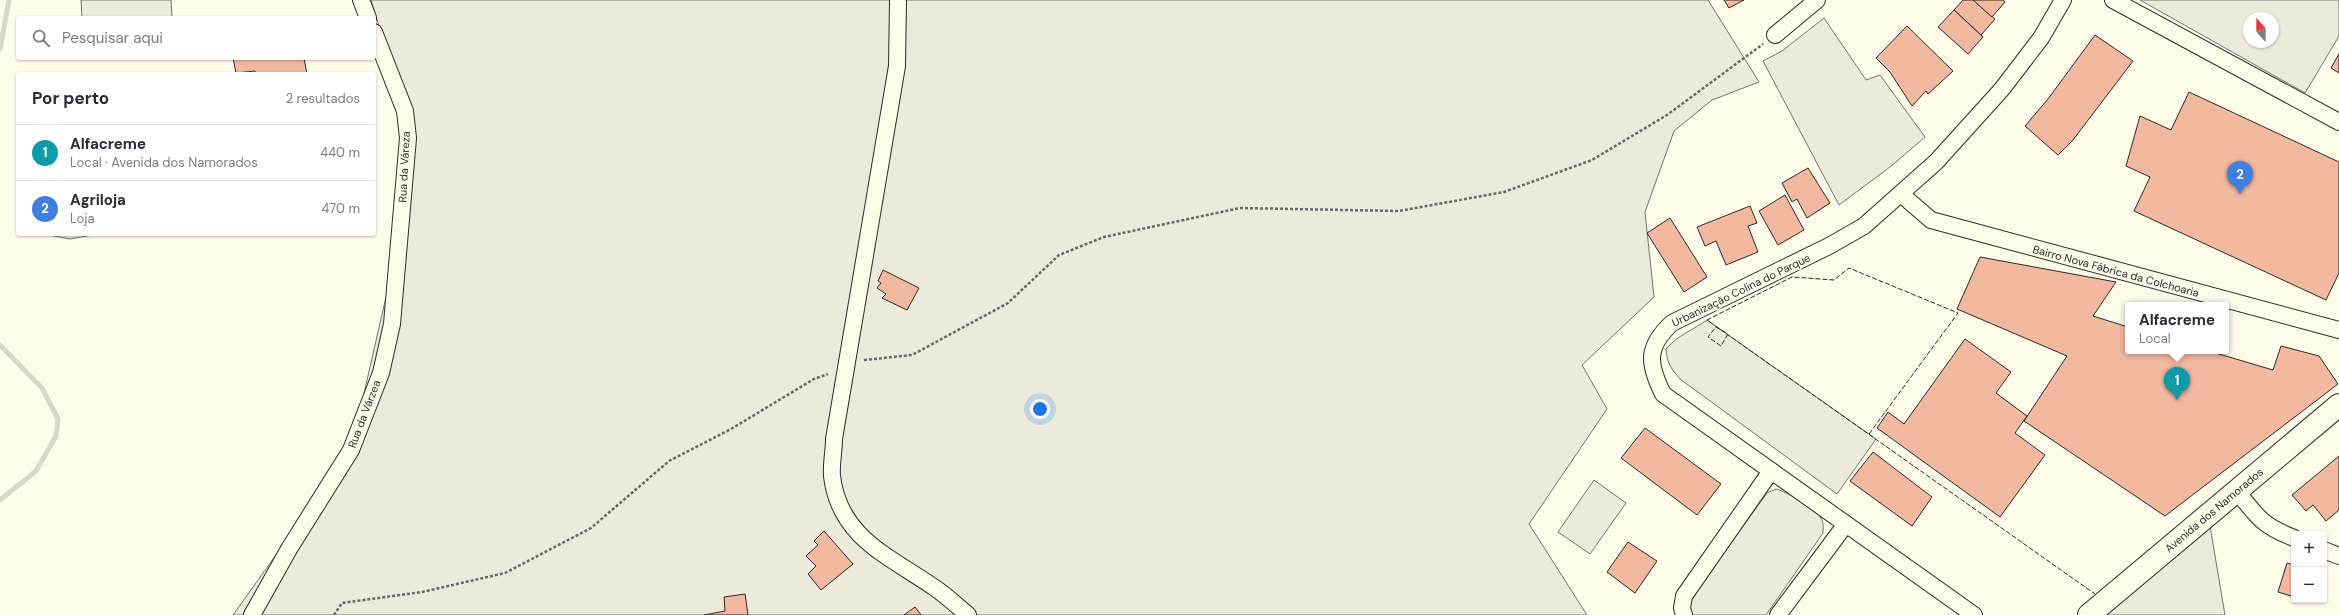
<!DOCTYPE html>
<html lang="pt">
<head>
<meta charset="utf-8">
<style>
	body { margin:0; font-family:"DM Sans",sans-serif; background:#f7f7f7; color:#2b2b33 }
	.controls { position:absolute; right:12px; bottom:12px; display:grid; overflow:hidden; border-radius:4px; box-shadow:0 1px 3px #0004 }
	.controls button { width:36px; height:36px; display:grid; place-items:center; padding:0; border:0; border-bottom:1px solid #e1e1e2; background:#fff; color:#2b2b33; font:20px sans-serif }
	.compass { position:absolute; left:2243px; top:12px; width:36px; height:36px; border-radius:50%; background:#fff; box-shadow:0 1px 3px #0004; rotate:339deg }
	.you { position:absolute; left:1040px; top:409px; width:14px; height:14px; margin:-10px; border:3px solid #fff; border-radius:50%; background:#1a73e8; box-shadow:0 0 0 6px #1a73e833 }
	.badge { display:grid; place-items:center; width:26px; height:26px; border-radius:50%; background:#c62828; color:#fff; font-size:13px; font-weight:700 }
	.pin { position:absolute; translate:-50% -33px; filter:drop-shadow(0 1px 2px #0008) }
	.pin::after { content:''; position:absolute; top:21px; width:14px; height:12px; background:inherit; clip-path:polygon(0 0,100% 0,50% 100%) }
	.popup { position:absolute; left:2125px; top:302px; width:104px; height:52px; box-sizing:border-box; display:grid; place-content:center; border-radius:4px; background:#fff; filter:drop-shadow(0 1px 3px #0005); font-size:13px; white-space:nowrap; color:#7c7c81 }
	.popup b { font-size:15px; color:#2b2b33 }
	.popup::after { content:''; position:absolute; left:50%; top:100%; margin-left:-8px; border:8px solid transparent; border-top-color:#fff }
	.list { margin:0; padding:0; list-style:none }
	h2 { display:flex; justify-content:space-between; align-items:center; height:52px; margin:0; padding:0 16px; font-size:17px }
	h2 small { font-size:13px; font-weight:400; color:#7c7c81 }
	.list li { display:grid; grid-template-columns:26px 1fr auto; gap:12px; align-items:center; box-sizing:border-box; height:56px; padding:0 16px; border-top:1px solid #e1e1e2 }
	.list b { display:block; font-size:15px; white-space:nowrap }
	.list p { margin:0; font-size:13px; white-space:nowrap; color:#7c7c81 }
	.list em { font-size:13px; font-style:normal; color:#7c7c81 }
	.icon { flex:none; width:22px; height:22px; fill:none; stroke:currentColor; stroke-width:2; stroke-linecap:round; stroke-linejoin:round }
	.map { position:relative; flex:none; width:2339px; height:615px; overflow:hidden }
	.search { position:absolute; background:#fff; box-shadow:0 1px 3px #0004; left:16px; top:16px; width:360px; height:44px; display:flex; align-items:center; gap:10px; box-sizing:border-box; padding:0 14px; border-radius:4px; color:#7c7c81; font-size:15px }
	.panel { position:absolute; background:#fff; box-shadow:0 1px 3px #0004; left:16px; top:72px; width:360px; height:164px; border-radius:4px }
	.map>svg:first-child { display:block }
	.green { fill:#ecebdb; stroke:#74746e; fill-rule:evenodd }
	.lines { fill:none; stroke-linecap:round; stroke-linejoin:round }
	.stream { stroke:#d8d7c9; stroke-width:5 }
	.building { fill:#f2b8a0; stroke:#2b2b2b }
	.street-casing { stroke:#2b2b2b; stroke-width:18 }
	.secondary-casing { stroke:#2b2b2b; stroke-width:24 }
	.path { stroke:#6a6964; stroke-width:2.5; stroke-dasharray:3 2; stroke-linecap:butt }
	.street { stroke:#fdfbea; stroke-width:16 }
	.secondary { stroke:#fdfbea; stroke-width:22 }
	.fence { stroke:#2b2b2b; stroke-width:1; stroke-dasharray:5 2; stroke-linecap:butt }
	.labels { text-anchor:middle; dominant-baseline:central; stroke-width:3; stroke-linejoin:round; paint-order:stroke }
	.street-label { font-size:11px; fill:#2b2b2b; stroke:#fdfbea }
</style>
</head>
<body>
<div class="map">
<svg width="2339" height="615" viewBox="0 0 2339 615">
	<rect width="100%" height="100%" fill="#fdfbea"/>
	<g class="green">
		<path d="M81 0H171L172 18H82Z"/>
		<path d="M371 0H1708L1759 82 1712 100 1674 131 1645 212 1654 297 1582 365 1607 409 1529 524 1587 615H233L351 450 400 236 405 111Z"/>
		<path d="M2140 0H2339V36L2305 93ZM2249 18H2273V42H2249Z"/>
		<path d="M1824 18 1866 80 1880 75 1925 137 1890 167 1839 205 1763 61 1782 51Z"/>
		<path d="M44 234H98L70 239Z"/>
		<path d="M1707 320 1876 439 1837 494 1680 379C1671 369 1667 363 1666 349 1678 335 1693 330 1707 320Z"/>
		<path d="M1594 480 1626 503 1590 554 1558 532Z"/>
		<path d="M1776 489C1786 491 1815 509 1821 518 1824 523 1823 528 1823 533L1766 615H1693L1690 610V600L1767 493Z"/>
		<path d="M2208 514 2225 615H2089Z"/>
	</g>
	<g class="lines">
		<g class="stream">
			<path d="M0 49 9 0"/>
			<path d="M0 345 42 388 58 419 56 436 36 471 0 500"/>
		</g>
	</g>
	<g class="building">
		<path d="M1724 0H1744L1729 8Z"/>
		<path d="M1963 0H1973L1995 19 1981 35 1954 10Z"/>
		<path d="M1973 0H2003L2005 2 1992 17Z"/>
		<path d="M1954 10 1983 37 1968 54 1938 27Z"/>
		<path d="M1907 26 1953 71 1928 94 1926 91 1912 106 1890 72 1876 58Z"/>
		<path d="M2095 35 2133 61 2073 140 2058 155 2025 126 2048 99Z"/>
		<path d="M2339 54V73L2331 68Z"/>
		<path d="M233 58H304L307 74H256L255 71 236 73Z"/>
		<path d="M2189 92 2339 162V273L2326 300 2134 211 2150 177 2126 166 2140 116 2171 130Z"/>
		<path d="M1808 168 1830 203 1807 218 1797 199 1792 202 1782 183Z"/>
		<path d="M1785 195 1804 230 1778 245 1759 211Z"/>
		<path d="M1750 206 1757 223 1748 226 1758 252 1726 265 1716 241 1705 246 1697 227Z"/>
		<path d="M1670 218 1707 277 1684 292 1647 233Z"/>
		<path d="M1980 257 2116 282 2093 316 2128 327V351H2209L2273 370 2281 346 2319 356 2338 384 2165 516 2024 421 2067 356 1957 309Z"/>
		<path d="M883 270 919 288 907 310 882 298 886 294 877 288 881 283 878 281Z"/>
		<path d="M1965 339 2011 372 1996 393 2027 416 2015 433 2045 455 2000 517 1877 428 1888 412 1904 424Z"/>
		<path d="M1645 428 1721 484 1697 515 1621 458Z"/>
		<path d="M1873 452 1932 497 1912 526 1850 481Z"/>
		<path d="M2339 456V510L2326 521 2313 505 2306 511 2292 495Z"/>
		<path d="M824 531 853 564 821 590 808 574 816 566 806 556 818 545 814 541Z"/>
		<path d="M1628 542 1657 561 1635 593 1607 572Z"/>
		<path d="M2287 563 2294 565V597L2278 592Z"/>
		<path d="M745 594 748 615H704L725 611 724 597Z"/>
		<path d="M915 607 921 615H904Z"/>
	</g>
	<g class="lines">
		<defs>
			<g id="street">
				<path d="M361 0 368 18"/>
				<path d="M898 0 897 66 834 439C834 451 831 464 832 476 839 538 891 557 935 588 947 596 957 606 968 615"/>
				<path d="M2113 0 2339 122"/>
				<path d="M1775 35 1817 0"/>
				<path d="M1902 195 1931 220 2339 330"/>
				<path d="M2237 491C2257 517 2263 526 2294 538"/>
				<path d="M2324 550 2339 556"/>
				<path d="M252 615 289 549 351 450 381 373 392 324 408 138 405 111 374 32"/>
				<path d="M1684 615 1682 608 1684 596 1771 471"/>
				<path d="M1778 615 1846 524"/>
				<path d="M1974 615 1663 394C1648 364 1646 347 1672 323L1829 246 1864 226 1936 162 2002 89 2041 38 2063 0"/>
			</g>
			<path id="secondary" d="M2089 615 2339 405"/>
		</defs>
		<use href="#street" class="street-casing"/>
		<use href="#secondary" class="secondary-casing"/>
		<g class="path">
			<path d="M864 360 912 355 1008 303 1059 255 1104 237 1240 208 1399 211 1504 192 1592 160 1667 115 1763 44"/>
			<path d="M334 615 342 603 422 592 505 573 591 528 669 461 731 429 814 379 828 374"/>
		</g>
		<use href="#street" class="street"/>
		<use href="#secondary" class="secondary"/>
		<g class="fence">
			<path d="M1716 327 1728 334 1721 346 1708 337Z"/>
			<path d="M1869 434 1958 313 1849 268 1834 280 1792 277 1707 320 2095 594"/>
		</g>
	</g>
	<g class="labels">
		<g class="street-label">
			<text transform="translate(404 167) rotate(-87)">Rua da Váreza</text>
			<text transform="translate(2116 271) rotate(15)">Bairro Nova Fábrica da Colchoaria</text>
			<text transform="translate(1741 290) rotate(-26)">Urbanização Colina do Parque</text>
			<text transform="translate(364 414) rotate(-69)">Rua da Várzea</text>
			<text transform="translate(2214 510) rotate(-40)">Avenida dos Namorados</text>
		</g>
	</g>
</svg>
<div class="controls">
<button>+</button>
<button>−</button>
</div>
<svg class="compass" viewBox="-18 -18 36 36"><path d="M0-13l5 13h-10z" fill="#e53935"/><path d="M0 13l5-13h-10z" fill="#7c7c81"/></svg>
<div class="you"></div>
<div class="pin badge" style="left:2177px;top:400px;background:#0f9aa8">1</div>
<div class="popup"><b>Alfacreme</b>Local</div>
<div class="pin badge" style="left:2240px;top:194px;background:#3f7fe0">2</div>
<div class="search"><svg class="icon" aria-label="search" viewBox="0 0 24 24"><circle cx="10" cy="10" r="6"/><path d="M15 15l6 6"/></svg>Pesquisar aqui</div>
<section class="panel">
<h2>Por perto<small>2 resultados</small></h2>
<ul class="list">
<li><span class="badge" style="background:#0f9aa8">1</span><div><b>Alfacreme</b><p>Local · Avenida dos Namorados</p></div><em>440 m</em></li>
<li><span class="badge" style="background:#3f7fe0">2</span><div><b>Agriloja</b><p>Loja</p></div><em>470 m</em></li>
</ul>
</section>
</div>
</body>
</html>
